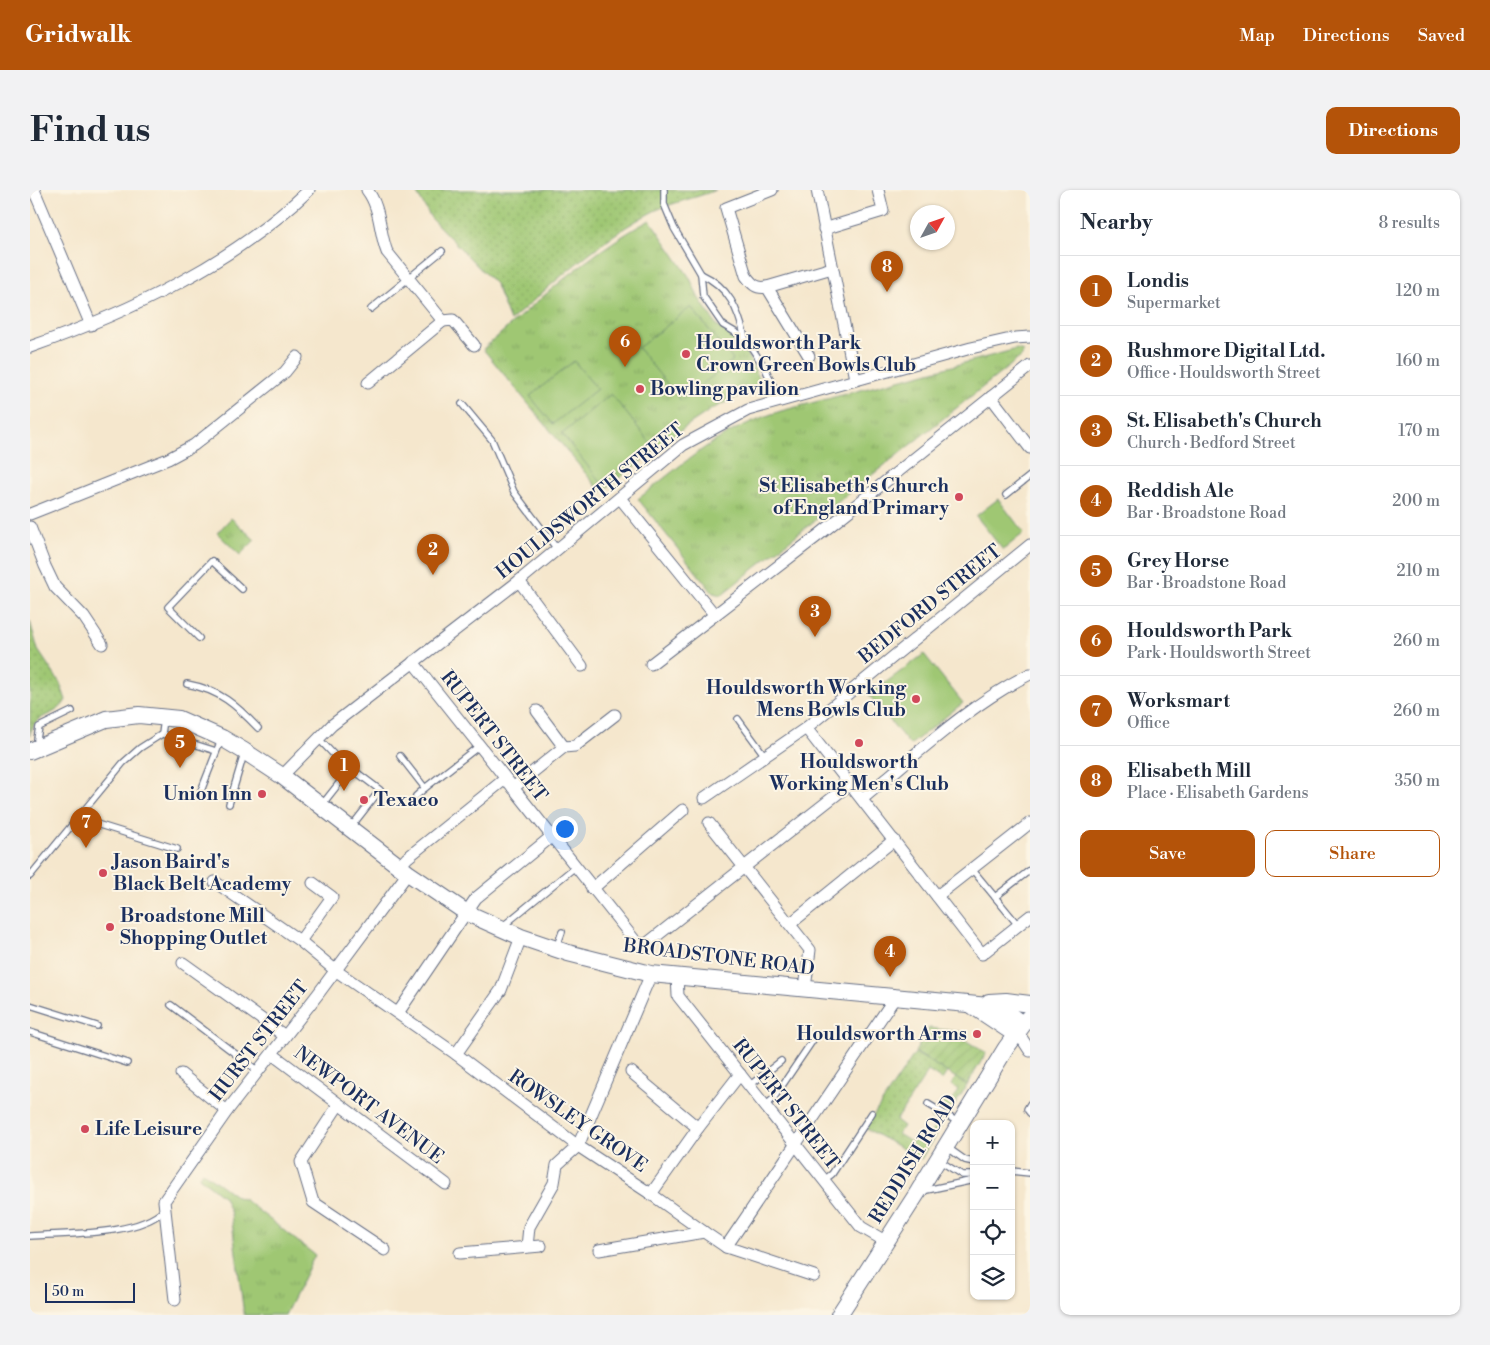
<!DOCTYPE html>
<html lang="en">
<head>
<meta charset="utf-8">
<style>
	body { margin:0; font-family:"Libre Bodoni",serif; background:#f2f2f3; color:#1f2937 }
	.controls { position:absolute; right:15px; bottom:15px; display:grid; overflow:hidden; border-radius:10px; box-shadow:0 1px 4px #0004 }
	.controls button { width:45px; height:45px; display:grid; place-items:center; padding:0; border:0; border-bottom:1px solid #e0e1e3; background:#fff; color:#1f2937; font:25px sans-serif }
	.compass { position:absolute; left:880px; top:15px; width:45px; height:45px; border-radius:50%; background:#fff; box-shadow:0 1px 4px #0004; rotate:50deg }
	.scale { position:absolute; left:15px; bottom:12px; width:90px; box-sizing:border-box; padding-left:5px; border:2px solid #1b2f5e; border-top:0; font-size:14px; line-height:18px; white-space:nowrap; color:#1b2f5e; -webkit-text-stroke:4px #fcf5e5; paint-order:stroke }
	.you { position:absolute; left:534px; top:638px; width:18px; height:18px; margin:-12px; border:4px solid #fff; border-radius:50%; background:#1a73e8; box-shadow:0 0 0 8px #1a73e833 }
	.badge { display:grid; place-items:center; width:32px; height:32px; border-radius:50%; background:#b45309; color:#fff; font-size:16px; font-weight:700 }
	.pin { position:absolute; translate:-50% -41px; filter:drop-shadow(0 1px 2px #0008) }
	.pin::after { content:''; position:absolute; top:26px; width:18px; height:15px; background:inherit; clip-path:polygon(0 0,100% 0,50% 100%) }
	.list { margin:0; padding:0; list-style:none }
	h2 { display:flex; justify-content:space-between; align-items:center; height:65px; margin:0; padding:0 20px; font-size:21px }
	h2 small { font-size:16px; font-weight:400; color:#747a83 }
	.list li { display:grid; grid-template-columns:32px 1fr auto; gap:15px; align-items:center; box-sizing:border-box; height:70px; padding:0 20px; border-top:1px solid #e0e1e3 }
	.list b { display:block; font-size:19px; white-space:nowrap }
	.list p { margin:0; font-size:16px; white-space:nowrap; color:#747a83 }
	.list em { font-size:16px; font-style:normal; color:#747a83 }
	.actions { display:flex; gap:10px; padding:15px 20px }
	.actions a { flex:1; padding:11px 0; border:1px solid #b45309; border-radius:10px; text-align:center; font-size:18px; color:#b45309 }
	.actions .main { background:#b45309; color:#fff }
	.icon { flex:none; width:28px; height:28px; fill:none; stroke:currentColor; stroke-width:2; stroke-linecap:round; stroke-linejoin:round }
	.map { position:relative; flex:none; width:1000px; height:1125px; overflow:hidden; border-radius:10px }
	header { display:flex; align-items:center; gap:30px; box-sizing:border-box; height:70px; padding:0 25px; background:#b45309; color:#fff }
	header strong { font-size:24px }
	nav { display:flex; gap:28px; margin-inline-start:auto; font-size:18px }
	.intro { display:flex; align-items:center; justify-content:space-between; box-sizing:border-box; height:120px; padding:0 30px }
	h1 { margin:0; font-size:35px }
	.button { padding:12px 22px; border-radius:10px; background:#b45309; color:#fff; font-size:18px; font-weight:700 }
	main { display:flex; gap:30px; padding:0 30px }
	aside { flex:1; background:#fff; border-radius:10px; box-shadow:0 1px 4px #0004 }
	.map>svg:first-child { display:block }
	.grass { fill:url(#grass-dots); stroke:#5d7b68 }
	.park { fill:url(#park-tufts); stroke:#5d7b68 }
	.garden { fill:url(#garden-furrows); stroke:#5d7b68 }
	.pitch { fill:#9fc773; stroke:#5d7b68 }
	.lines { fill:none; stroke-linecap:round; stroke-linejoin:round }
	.lane-casing { stroke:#676f85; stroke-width:8 }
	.street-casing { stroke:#676f85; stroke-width:13 }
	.secondary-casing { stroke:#676f85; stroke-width:18 }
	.lane { stroke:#fff; stroke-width:5.5 }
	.street { stroke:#fff; stroke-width:11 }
	.secondary { stroke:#fff; stroke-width:16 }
	.poi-dot { fill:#d1495b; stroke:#fcf5e5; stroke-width:2 }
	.labels { text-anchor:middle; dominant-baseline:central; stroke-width:4; stroke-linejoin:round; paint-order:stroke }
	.poi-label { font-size:19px; font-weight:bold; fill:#1b2f5e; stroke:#fcf5e5; text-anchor:start }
	.street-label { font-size:19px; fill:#1b2f5e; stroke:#fcf5e5 }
</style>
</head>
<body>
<header>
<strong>Gridwalk</strong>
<nav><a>Map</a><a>Directions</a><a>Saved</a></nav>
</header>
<div class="intro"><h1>Find us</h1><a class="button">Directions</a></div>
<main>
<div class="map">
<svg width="1000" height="1125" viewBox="0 0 1000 1125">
	<defs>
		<pattern id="grass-dots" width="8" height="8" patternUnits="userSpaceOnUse" patternTransform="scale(1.25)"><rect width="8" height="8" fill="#9fc773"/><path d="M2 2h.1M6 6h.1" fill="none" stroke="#88ab66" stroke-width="1.8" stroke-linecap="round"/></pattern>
		<pattern id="park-tufts" width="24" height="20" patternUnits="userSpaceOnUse" patternTransform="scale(1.25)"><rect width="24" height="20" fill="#9fc773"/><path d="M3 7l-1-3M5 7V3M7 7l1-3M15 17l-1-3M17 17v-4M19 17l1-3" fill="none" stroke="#88ab66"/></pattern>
		<pattern id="garden-furrows" width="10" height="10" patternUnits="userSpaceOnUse" patternTransform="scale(1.25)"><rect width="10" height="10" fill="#9fc773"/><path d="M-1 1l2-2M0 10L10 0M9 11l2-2" fill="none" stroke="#88ab66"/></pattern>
	</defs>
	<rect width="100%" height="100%" fill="#fcf5e5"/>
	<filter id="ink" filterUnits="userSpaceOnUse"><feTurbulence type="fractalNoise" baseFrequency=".02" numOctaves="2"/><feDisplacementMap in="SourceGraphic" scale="10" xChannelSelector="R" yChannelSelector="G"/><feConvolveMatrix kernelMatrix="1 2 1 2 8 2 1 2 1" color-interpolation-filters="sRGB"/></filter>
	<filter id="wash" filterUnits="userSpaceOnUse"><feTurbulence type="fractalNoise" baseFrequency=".0096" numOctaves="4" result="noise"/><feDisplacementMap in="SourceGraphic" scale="20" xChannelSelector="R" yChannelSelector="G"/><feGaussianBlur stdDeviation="1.12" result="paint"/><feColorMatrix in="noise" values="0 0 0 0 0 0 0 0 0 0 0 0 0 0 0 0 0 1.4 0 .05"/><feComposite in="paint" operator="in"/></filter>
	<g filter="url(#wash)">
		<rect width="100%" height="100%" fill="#f5e7cd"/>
		<g class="grass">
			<path d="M385 0H686C666 8 644 12 624 21 571 48 525 92 480 131L466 95 401 28Z"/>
			<path d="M0 431 8 460 30 493 36 510C26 529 4 521 0 546Z"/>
			<path d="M885 863 910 878 915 871 921 876 912 890 898 881 866 931 873 936 868 944 881 952 886 945 896 951 907 933 900 928 902 924 914 931 891 969 835 938Z"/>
			<path d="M930 881 941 889 921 921 909 914 912 909 920 914 928 900 921 895Z"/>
		</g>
		<g class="park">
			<path d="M620 30 660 88 668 107 688 137 708 148 733 195 682 219 658 235 571 302 453 159C506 113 558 63 620 30Z"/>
			<path d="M987 159 993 161 992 166 691 405 683 403 608 309C656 271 691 239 751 221Z"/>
			<path d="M201 328 225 350 210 365 187 343Z"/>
			<path d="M173 982 207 1007 215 1010 285 1065 255 1125H214L201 1024 194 1007 169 987Z"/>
		</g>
		<path class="garden" d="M899 838 933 842 930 847 956 863 937 895 885 862Z"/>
		<g class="pitch">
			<path d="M661 117 703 170 651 211 608 158Z"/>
			<path d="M544 171 567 199 523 234 500 206Z"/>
			<path d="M581 204 622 255 573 295 532 244Z"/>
			<path d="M968 309 994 343 973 360 946 326Z"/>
			<path d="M894 464 933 513 880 555 839 505Z"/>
		</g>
	</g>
	<g filter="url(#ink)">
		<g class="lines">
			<defs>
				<g id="lane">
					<path d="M634 0V14L644 38 671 84 673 106 693 135 715 148 735 178 750 211"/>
					<path d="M671 84C699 97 708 119 715 148"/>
					<path d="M341 119 412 61"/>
					<path d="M432 214 462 250 484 302 527 359"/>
					<path d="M976 305 1000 286"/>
					<path d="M169 448 138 417 182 371 212 399"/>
					<path d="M157 494C190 500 206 515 228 538"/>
					<path d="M708 529 735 566"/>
					<path d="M132 544 186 561"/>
					<path d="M288 548 305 566 350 600 321 637"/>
					<path d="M9 555 7 549 9 537 42 521"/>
					<path d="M370 566 395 598 449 556"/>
					<path d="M169 606 191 550"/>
					<path d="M386 606 395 598"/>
					<path d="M199 614 214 564"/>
					<path d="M291 616 321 578"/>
					<path d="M47 628 147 659"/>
					<path d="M941 678 988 735"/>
					<path d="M0 686 93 573 110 558 132 544 134 529"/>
					<path d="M965 707 1000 680"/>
					<path d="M473 736 545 677"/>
					<path d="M527 756 532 742"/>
					<path d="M0 815 67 836"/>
					<path d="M141 815 228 881"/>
					<path d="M0 842 97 873"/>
					<path d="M719 896 751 871"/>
					<path d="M898 914 928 932"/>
					<path d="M1000 914 997 919 1000 923"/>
					<path d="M735 916 743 909 783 850"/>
					<path d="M918 958 935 970 944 972"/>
					<path d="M910 971 932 985H944"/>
					<path d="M981 981 1000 983"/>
					<path d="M794 990 802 984 842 923"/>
					<path d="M892 1001 944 990"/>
					<path d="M0 1046C37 1043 108 1046 134 1020"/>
				</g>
				<g id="street">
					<path d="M4 0 61 135"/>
					<path d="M337 0C351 18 349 42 357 62L413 131 338 193"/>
					<path d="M742 0 696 18 716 86C722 94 726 99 737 97L802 78"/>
					<path d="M787 0 825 189"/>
					<path d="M794 39 853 21 848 0"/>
					<path d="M737 97 779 166"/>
					<path d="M413 131 423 130 444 155"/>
					<path d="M0 157C100 122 202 74 279 0"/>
					<path d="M961 207 1000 258"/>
					<path d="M590 308 684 424"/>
					<path d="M0 324 138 269 164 255 255 182 267 167"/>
					<path d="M0 337 15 376 25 397 54 427 72 454"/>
					<path d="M489 391 552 476"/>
					<path d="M383 472 606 752 615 755 820 594"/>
					<path d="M621 474 790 344 1000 176"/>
					<path d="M507 521 534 557"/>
					<path d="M776 538 952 764 1000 726"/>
					<path d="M252 586 302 535 489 391 653 255 718 220 941 158 985 148 1000 147"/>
					<path d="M483 598 534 557 545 556 585 525"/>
					<path d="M674 608 776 538 1000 355"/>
					<path d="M832 609C883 567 941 513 1000 484"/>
					<path d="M679 633 780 760 775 798"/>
					<path d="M369 677 377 668 475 589"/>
					<path d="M185 692 270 751 305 780 426 864 548 956 621 1004 674 1042 696 1057 784 1086"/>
					<path d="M562 699 653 620"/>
					<path d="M907 706 1000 633"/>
					<path d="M760 734 864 650"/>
					<path d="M270 751 302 707 283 693"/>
					<path d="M153 773 255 846"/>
					<path d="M647 786 648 806 831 1037 855 1051"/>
					<path d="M368 823 446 708 521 647"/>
					<path d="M987 841 1000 861"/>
					<path d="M242 864 416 994"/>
					<path d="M426 864 471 800 491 747"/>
					<path d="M601 882 668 938"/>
					<path d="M151 884 197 921"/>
					<path d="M309 914 271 972 283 1012 355 1060"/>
					<path d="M621 1004 668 938 710 884"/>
					<path d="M497 1057 499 1037 524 993 527 975 548 956 621 784"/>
					<path d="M696 1057 866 806"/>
					<path d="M569 1060 674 1042"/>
					<path d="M430 1063 511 1056"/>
					<path d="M145 1110 134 1011 197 921 288 804 378 683"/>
				</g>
				<g id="secondary">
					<path d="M0 561 76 529 109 525 149 529 192 548 214 561 252 586 378 683 437 723 491 747 538 763 621 784 969 817 992 834"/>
					<path d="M959 812 976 811 1000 814"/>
					<path d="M943 816 985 844"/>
					<path d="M809 1125 888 1002 976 858 998 828"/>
				</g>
			</defs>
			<use href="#lane" class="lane-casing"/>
			<use href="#street" class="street-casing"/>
			<use href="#secondary" class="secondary-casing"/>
			<use href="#lane" class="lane"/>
			<use href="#street" class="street"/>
			<use href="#secondary" class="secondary"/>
		</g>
	</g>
	<g class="poi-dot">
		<circle cx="656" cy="164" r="5"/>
		<circle cx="610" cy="199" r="5"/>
		<circle cx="929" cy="307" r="5"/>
		<circle cx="886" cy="509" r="5"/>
		<circle cx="829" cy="553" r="5"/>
		<circle cx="232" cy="604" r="5"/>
		<circle cx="334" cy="610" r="5"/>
		<circle cx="73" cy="683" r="5"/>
		<circle cx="80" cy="737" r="5"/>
		<circle cx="947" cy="844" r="5"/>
		<circle cx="55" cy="939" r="5"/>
	</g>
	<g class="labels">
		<g class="poi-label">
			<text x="666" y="153">Houldsworth Park<tspan x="666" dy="22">Crown Green Bowls Club</tspan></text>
			<text x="620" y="199">Bowling pavilion</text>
			<text x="919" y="296" text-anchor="end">St Elisabeth's Church<tspan x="919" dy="22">of England Primary</tspan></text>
			<text x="876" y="498" text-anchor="end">Houldsworth Working<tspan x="876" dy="22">Mens Bowls Club</tspan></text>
			<text x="829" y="572" text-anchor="middle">Houldsworth<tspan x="829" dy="22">Working Men's Club</tspan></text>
			<text x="222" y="604" text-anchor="end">Union Inn</text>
			<text x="344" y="610">Texaco</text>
			<text x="83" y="672">Jason Baird's<tspan x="83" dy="22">Black Belt Academy</tspan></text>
			<text x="90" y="726">Broadstone Mill<tspan x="90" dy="22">Shopping Outlet</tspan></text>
			<text x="937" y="844" text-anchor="end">Houldsworth Arms</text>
			<text x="65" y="939">Life Leisure</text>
		</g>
		<g class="street-label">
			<text transform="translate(560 311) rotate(-39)">HOULDSWORTH STREET</text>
			<text transform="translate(900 414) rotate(-39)">BEDFORD STREET</text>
			<text transform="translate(464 546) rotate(52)">RUPERT STREET</text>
			<text transform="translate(689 767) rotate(7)">BROADSTONE ROAD</text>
			<text transform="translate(229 851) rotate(-52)">HURST STREET</text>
			<text transform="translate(756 914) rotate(52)">RUPERT STREET</text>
			<text transform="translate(339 915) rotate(37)">NEWPORT AVENUE</text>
			<text transform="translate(548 931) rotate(35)">ROWSLEY GROVE</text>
			<text transform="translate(883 969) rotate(-58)">REDDISH ROAD</text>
		</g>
	</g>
</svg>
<div class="controls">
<button>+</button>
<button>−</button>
<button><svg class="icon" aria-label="locate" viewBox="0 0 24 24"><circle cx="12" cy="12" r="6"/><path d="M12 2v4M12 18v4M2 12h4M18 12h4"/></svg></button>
<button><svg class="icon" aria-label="layers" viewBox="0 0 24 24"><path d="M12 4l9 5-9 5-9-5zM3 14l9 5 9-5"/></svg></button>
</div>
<svg class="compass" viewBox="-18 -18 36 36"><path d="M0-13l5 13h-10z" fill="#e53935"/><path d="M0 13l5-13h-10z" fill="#747a83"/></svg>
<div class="scale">50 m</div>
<div class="you"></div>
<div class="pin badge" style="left:314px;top:601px">1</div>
<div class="pin badge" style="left:403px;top:385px">2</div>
<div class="pin badge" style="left:785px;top:447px">3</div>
<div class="pin badge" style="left:860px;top:787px">4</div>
<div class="pin badge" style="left:150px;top:578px">5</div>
<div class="pin badge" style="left:595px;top:177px">6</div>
<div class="pin badge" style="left:56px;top:658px">7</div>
<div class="pin badge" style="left:857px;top:102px">8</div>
</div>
<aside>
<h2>Nearby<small>8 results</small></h2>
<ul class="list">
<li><span class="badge">1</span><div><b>Londis</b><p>Supermarket</p></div><em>120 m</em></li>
<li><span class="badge">2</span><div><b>Rushmore Digital Ltd.</b><p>Office · Houldsworth Street</p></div><em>160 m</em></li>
<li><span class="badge">3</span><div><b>St. Elisabeth's Church</b><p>Church · Bedford Street</p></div><em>170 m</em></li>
<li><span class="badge">4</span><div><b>Reddish Ale</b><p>Bar · Broadstone Road</p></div><em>200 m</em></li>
<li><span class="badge">5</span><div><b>Grey Horse</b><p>Bar · Broadstone Road</p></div><em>210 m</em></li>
<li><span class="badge">6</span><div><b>Houldsworth Park</b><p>Park · Houldsworth Street</p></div><em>260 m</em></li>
<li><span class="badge">7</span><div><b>Worksmart</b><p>Office</p></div><em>260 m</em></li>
<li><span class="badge">8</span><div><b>Elisabeth Mill</b><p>Place · Elisabeth Gardens</p></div><em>350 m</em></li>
</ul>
<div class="actions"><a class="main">Save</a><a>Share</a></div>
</aside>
</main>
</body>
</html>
